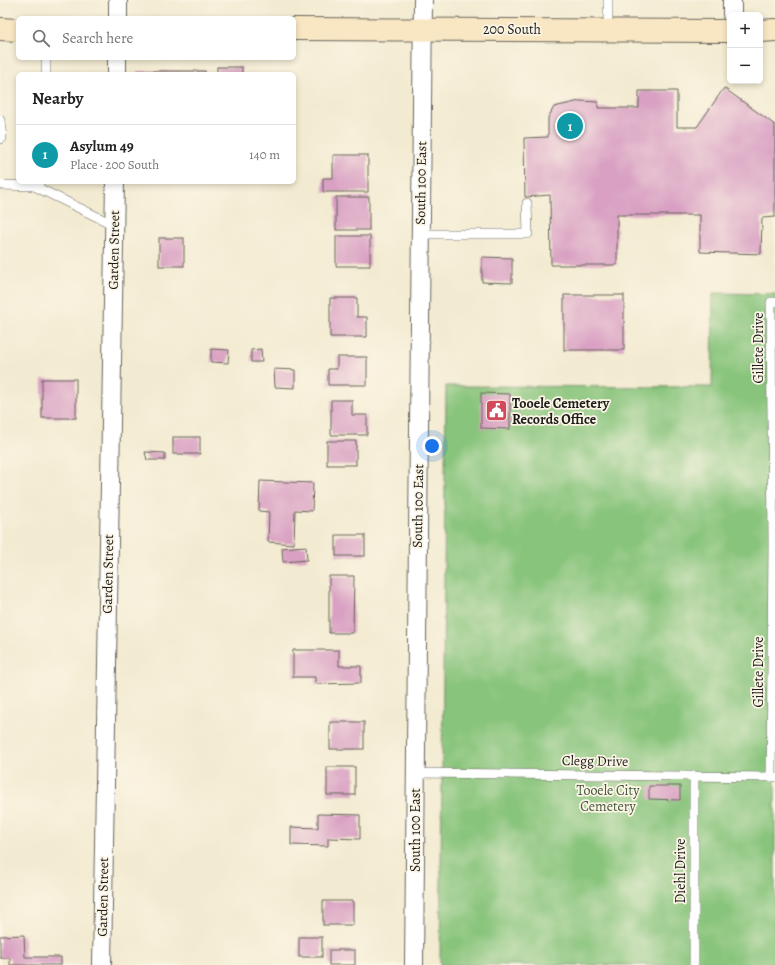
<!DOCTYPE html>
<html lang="en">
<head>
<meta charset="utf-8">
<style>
	body { margin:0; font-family:Alegreya,serif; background:#f2f2f2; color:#222 }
	.controls { position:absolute; right:12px; top:12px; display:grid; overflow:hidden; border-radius:6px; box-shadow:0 2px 6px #0003 }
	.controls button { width:36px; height:36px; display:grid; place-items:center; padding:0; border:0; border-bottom:1px solid #e0e0e0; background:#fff; color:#222; font:20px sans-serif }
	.you { position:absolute; left:432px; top:446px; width:14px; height:14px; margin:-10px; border:3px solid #fff; border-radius:50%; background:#1a73e8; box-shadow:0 0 0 6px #1a73e833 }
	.badge { display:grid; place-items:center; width:26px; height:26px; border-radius:50%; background:#b45309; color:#fff; font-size:13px; font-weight:700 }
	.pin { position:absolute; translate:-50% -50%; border:2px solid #fff; box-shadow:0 1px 4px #0006 }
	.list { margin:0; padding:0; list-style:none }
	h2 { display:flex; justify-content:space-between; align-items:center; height:52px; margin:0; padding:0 16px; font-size:17px }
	h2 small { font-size:13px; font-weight:400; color:#767676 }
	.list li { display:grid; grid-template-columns:26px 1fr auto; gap:12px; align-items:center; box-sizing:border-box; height:60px; padding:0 16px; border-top:1px solid #e0e0e0 }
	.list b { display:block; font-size:15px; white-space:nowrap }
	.list p { margin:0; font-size:13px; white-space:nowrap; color:#767676 }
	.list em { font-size:13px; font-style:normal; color:#767676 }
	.icon { flex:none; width:22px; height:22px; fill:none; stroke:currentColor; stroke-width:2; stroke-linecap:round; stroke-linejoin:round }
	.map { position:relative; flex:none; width:775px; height:965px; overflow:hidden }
	.search { position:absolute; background:#fff; box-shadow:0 2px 6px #0003; left:16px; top:16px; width:280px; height:44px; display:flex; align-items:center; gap:10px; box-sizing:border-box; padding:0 14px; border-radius:6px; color:#767676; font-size:15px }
	.panel { position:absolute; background:#fff; box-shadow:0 2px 6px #0003; left:16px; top:72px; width:280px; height:112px; border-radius:6px }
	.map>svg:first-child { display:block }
	.green { fill:#88c47b; stroke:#52704c }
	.building { fill:#d9a0c3 }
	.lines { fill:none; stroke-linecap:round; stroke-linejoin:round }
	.lane-casing { stroke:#67645b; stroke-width:10 }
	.street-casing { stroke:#67645b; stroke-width:20 }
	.secondary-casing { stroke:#67645b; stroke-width:24 }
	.lane { stroke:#fff; stroke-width:9 }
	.street { stroke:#fff; stroke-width:18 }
	.secondary { stroke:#f9e7c3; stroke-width:22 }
	.labels { text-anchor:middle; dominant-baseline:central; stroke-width:3.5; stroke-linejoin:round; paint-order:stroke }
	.street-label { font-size:14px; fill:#1c1c1c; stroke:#fcf5e5 }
	.poi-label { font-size:14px; font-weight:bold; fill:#1c1c1c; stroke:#fcf5e5; text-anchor:start }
	.park-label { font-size:14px; fill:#42573d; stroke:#fcf5e5 }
</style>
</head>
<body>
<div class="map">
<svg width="775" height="965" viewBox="0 0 775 965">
	<rect width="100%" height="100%" fill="#fcf5e5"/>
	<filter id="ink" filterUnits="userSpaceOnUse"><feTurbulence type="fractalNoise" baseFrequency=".025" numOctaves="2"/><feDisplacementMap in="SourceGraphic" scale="8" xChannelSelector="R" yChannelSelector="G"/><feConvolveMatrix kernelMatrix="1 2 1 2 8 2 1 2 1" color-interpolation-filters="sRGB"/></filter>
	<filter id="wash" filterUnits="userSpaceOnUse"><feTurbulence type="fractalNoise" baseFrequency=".012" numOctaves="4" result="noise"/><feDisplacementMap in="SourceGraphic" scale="16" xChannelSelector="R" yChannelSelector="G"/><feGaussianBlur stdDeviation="0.9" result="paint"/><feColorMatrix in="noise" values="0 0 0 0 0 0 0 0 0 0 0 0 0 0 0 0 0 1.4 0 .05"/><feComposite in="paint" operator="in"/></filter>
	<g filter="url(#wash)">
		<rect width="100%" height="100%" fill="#f3ebd1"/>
		<path class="green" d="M713 293 775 294V965H440L446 386 712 387Z"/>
		<g id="blocks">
			<g class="building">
				<rect x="217" y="67" width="25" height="7"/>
				<rect x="137" y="71" width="68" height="3"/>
				<path d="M724 88 775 125V217L762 218 761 254 700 252V215H617V265H551L550 195 525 197 524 138 548 137V118L554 107 580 101 598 102V108H639V91H677V127H697Z"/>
				<path d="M333 155H368V192H323V178H333Z"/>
				<rect x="336" y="197" width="33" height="33"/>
				<rect x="336" y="236" width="34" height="30"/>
				<rect x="159" y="238" width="25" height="28"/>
				<path d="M482 257 512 258V283L482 282Z"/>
				<rect x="564" y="295" width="60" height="55"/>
				<path d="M330 298H357V317H367V337H330Z"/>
				<path d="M211 349 229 350 228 363 211 362Z"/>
				<path d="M261 349 262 362H251V350Z"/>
				<path d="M337 357H367V385H328V369H337Z"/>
				<path d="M274 369 295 370V388L275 387Z"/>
				<rect x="42" y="379" width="34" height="39"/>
				<path d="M481 393 510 394V429L481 428Z"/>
				<path d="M331 400H352V415H367V435H331Z"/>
				<rect x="173" y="437" width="27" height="17"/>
				<rect x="327" y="441" width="29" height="24"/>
				<path d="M145 452 165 453V460H147Z"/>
				<path d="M260 481 313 483 312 511 295 510 294 544 268 542 269 512 259 511Z"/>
				<rect x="336" y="535" width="29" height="21"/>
				<path d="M306 546 307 560 283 562 282 548Z"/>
				<path d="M329 576H354L353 633H329Z"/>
				<path d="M293 650H339V666H361V683L315 684V677H293Z"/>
				<rect x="330" y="722" width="34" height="27"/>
				<rect x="327" y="767" width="28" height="28"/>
				<path d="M649 786H680V800L649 799Z"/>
				<path d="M318 814 360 815V839L328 838V846L291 845V827L318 828Z"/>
				<rect x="323" y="901" width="30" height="24"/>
				<path d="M24 935 25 957H61V965H10V958H0V936Z"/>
				<rect x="299" y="937" width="23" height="20"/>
				<rect x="329" y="950" width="26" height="15"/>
			</g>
		</g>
	</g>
	<g filter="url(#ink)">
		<use href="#blocks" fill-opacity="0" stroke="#67645b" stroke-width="1"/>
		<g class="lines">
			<defs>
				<g id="lane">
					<path d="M608 30V0"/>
					<path d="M46 58V74"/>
					<path d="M0 120 2 138 0 139"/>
					<path d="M0 185 34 186 40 182"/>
					<path d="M34 186 114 225"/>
					<path d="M420 234H528L527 203"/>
					<path d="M415 773 775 777"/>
					<path d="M694 776V965"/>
					<path d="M771 777 773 542 771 302H775"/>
				</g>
				<g id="street">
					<path d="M732 15V0"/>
					<path d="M118 18V0"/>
					<path d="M117 74V58"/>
					<path d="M102 965 115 182"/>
					<path d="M414 965 423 0"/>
				</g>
				<g id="secondary">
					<path d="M0 29 18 30"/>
					<path d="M294 29 730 31"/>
					<path d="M760 31 775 30"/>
				</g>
			</defs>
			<use href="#lane" class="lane-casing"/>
			<use href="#street" class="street-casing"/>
			<use href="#secondary" class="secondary-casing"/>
			<use href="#lane" class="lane"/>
			<use href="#street" class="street"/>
			<use href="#secondary" class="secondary"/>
		</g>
	</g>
	<defs>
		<symbol id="civic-square" viewBox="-11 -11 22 22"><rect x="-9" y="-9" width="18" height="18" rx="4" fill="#d1495b" stroke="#fcf5e5"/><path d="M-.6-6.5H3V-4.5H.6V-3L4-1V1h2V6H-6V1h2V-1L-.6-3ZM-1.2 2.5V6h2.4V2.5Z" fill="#fff"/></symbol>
	</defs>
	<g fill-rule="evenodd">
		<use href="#civic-square" x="484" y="398" width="25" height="25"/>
	</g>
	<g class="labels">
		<g class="street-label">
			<text x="512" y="29">200 South</text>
			<text transform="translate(421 183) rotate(-89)">South 100 East</text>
			<text transform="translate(114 250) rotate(-89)">Garden Street</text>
			<text transform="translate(758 348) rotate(-90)">Gillete Drive</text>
			<text transform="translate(418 506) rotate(-89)">South 100 East</text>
			<text transform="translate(108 574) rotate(-89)">Garden Street</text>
			<text transform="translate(758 672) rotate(-90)">Gillete Drive</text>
			<text transform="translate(595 761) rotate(1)">Clegg Drive</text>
			<text transform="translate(415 830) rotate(-90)">South 100 East</text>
			<text transform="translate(680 871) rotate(-90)">Diehl Drive</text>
			<text transform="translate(103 897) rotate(-89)">Garden Street</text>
		</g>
		<g class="poi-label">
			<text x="512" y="403">Tooele Cemetery<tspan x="512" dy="16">Records Office</tspan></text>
		</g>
		<g class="park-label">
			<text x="608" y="790">Tooele City<tspan x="608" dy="16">Cemetery</tspan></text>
		</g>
	</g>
</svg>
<div class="controls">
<button>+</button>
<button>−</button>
</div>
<div class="you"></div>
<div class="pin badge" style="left:570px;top:126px;background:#0f9aa8">1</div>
<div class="search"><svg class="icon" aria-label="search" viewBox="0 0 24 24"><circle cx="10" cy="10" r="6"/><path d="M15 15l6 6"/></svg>Search here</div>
<section class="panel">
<h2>Nearby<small></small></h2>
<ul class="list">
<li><span class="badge" style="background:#0f9aa8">1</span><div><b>Asylum 49</b><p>Place · 200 South</p></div><em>140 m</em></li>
</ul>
</section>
</div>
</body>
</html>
